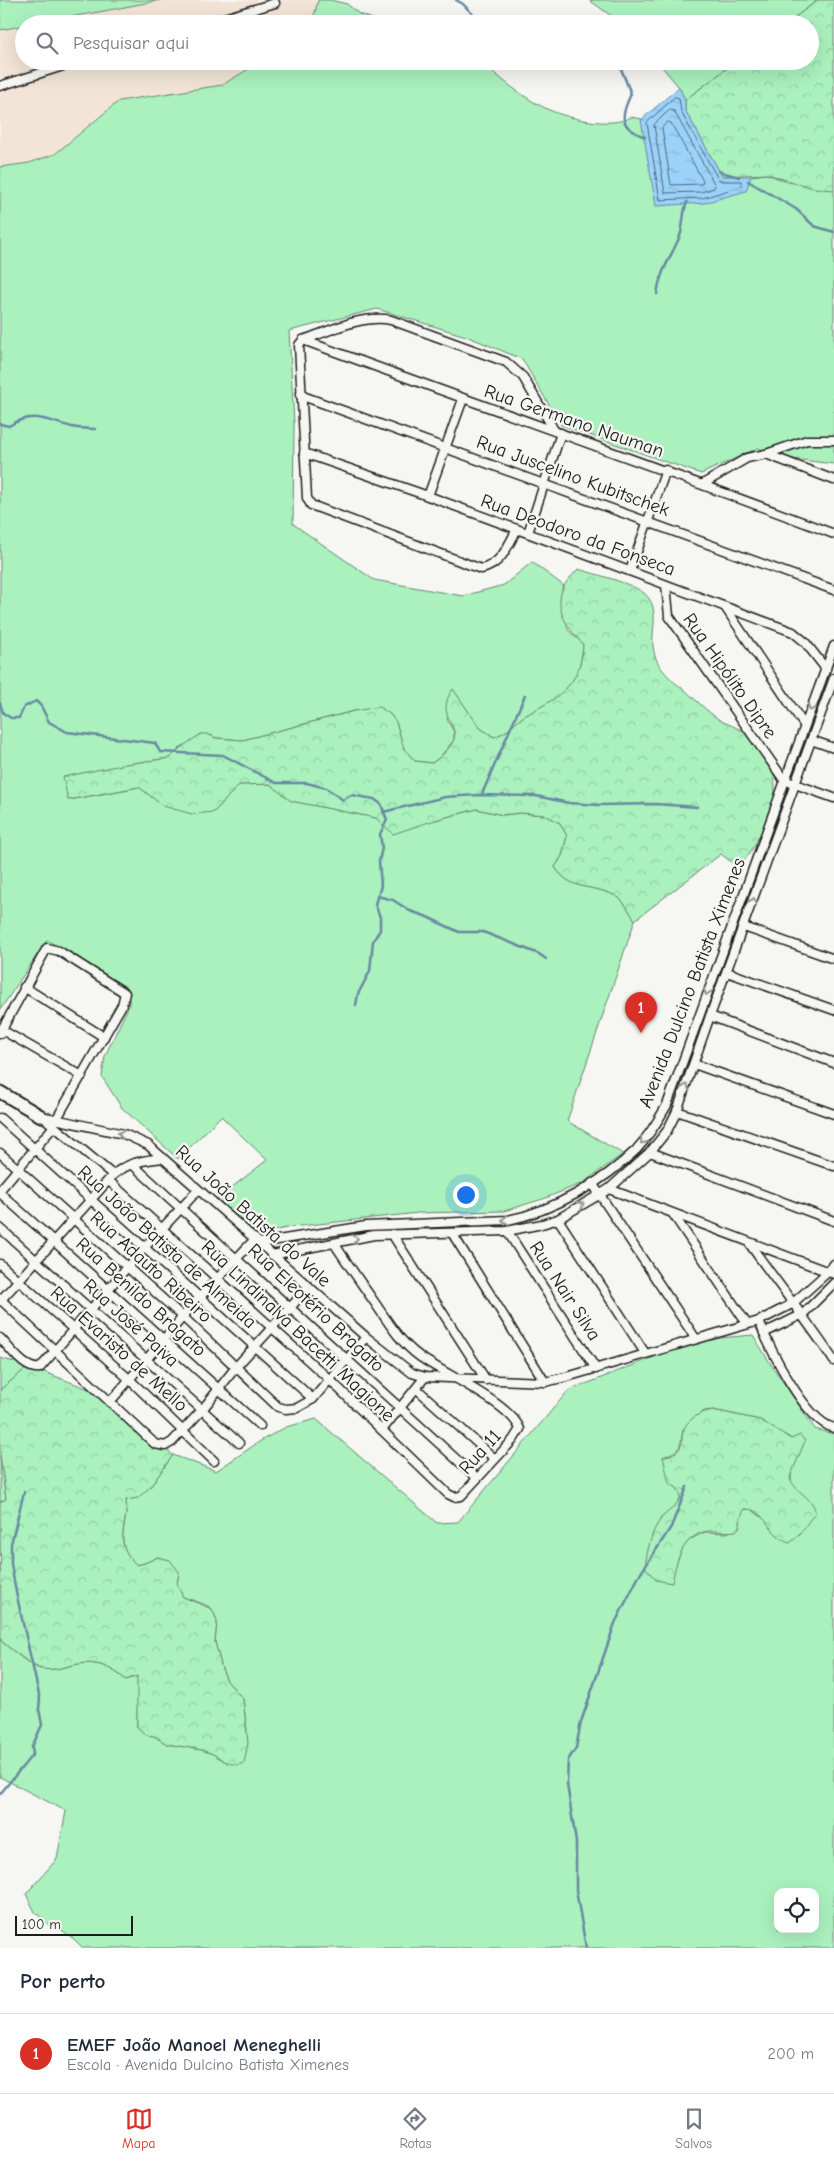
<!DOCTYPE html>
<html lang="pt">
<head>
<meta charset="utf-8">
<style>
	body { margin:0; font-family:"Comic Neue",sans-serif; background:#f6f6f7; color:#1f2937 }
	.controls { position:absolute; right:15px; bottom:15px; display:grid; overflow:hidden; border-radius:10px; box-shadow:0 5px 20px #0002 }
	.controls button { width:45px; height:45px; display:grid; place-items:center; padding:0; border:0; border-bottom:1px solid #e0e1e3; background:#fff; color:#1f2937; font:25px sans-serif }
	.scale { position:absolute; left:15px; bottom:12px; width:118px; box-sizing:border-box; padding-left:5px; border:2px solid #1c1c1c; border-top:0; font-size:14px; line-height:18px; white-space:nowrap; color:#1c1c1c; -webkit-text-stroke:4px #f6f6f2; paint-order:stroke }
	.you { position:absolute; left:465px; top:1194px; width:18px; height:18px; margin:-12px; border:4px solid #fff; border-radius:50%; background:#1a73e8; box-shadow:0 0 0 8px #1a73e833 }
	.badge { display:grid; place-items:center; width:32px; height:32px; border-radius:50%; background:#d93025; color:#fff; font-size:16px; font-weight:700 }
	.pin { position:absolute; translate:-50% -41px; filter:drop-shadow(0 1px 2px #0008) }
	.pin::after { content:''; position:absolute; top:26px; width:18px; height:15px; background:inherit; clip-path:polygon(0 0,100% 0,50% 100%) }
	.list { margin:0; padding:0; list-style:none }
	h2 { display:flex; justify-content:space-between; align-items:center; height:65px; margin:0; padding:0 20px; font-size:21px }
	h2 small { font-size:16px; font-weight:400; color:#747a83 }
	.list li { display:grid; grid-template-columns:32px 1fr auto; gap:15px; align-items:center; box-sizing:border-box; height:80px; padding:0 20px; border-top:1px solid #e0e1e3 }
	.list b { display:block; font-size:19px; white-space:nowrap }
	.list p { margin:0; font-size:16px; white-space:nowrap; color:#747a83 }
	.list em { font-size:16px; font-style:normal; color:#747a83 }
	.icon { flex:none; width:28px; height:28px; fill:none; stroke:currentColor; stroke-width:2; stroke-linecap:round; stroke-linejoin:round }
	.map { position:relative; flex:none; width:834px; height:1948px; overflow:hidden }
	.search { position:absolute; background:#fff; box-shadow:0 5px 20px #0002; left:15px; right:15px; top:15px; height:55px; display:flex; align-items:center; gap:12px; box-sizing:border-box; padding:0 18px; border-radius:28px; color:#747a83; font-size:19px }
	.sheet { height:145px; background:#fff }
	nav { display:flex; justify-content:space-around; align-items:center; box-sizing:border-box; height:70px; border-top:1px solid #e0e1e3; background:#fff; font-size:14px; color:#747a83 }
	nav a { display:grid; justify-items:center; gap:2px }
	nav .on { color:#d93025 }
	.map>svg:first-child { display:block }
	.built { fill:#f2e5d7 }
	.green { fill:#aaf1be; stroke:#63866d; fill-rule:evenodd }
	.forest { fill:url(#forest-crowns); stroke:#63866d }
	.water { fill:url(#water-ripples); stroke:#6889a1 }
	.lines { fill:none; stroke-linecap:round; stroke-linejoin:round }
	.shore { stroke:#4f6575; stroke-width:1 }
	.stream { stroke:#6889a1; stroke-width:2.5 }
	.street-casing { stroke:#1c1c1c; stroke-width:11 }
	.secondary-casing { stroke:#1c1c1c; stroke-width:15 }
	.street { stroke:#f6f6f2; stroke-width:8 }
	.secondary { stroke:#f6f6f2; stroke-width:11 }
	.oneway { stroke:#949492 }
	.labels { text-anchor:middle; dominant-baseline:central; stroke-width:4.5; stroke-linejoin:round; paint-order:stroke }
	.street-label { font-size:19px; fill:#1c1c1c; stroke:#f6f6f2 }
</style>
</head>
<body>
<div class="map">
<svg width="834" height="1948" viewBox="0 0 834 1948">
	<defs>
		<pattern id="forest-crowns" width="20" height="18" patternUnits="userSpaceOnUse" patternTransform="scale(1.25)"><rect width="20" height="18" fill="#aaf1be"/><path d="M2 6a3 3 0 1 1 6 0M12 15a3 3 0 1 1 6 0" fill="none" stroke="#92cea3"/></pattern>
		<pattern id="water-ripples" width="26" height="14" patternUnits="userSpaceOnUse" patternTransform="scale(1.25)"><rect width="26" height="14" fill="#9bd2fa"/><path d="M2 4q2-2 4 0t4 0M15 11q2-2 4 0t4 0" fill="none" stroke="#85b4d6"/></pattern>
	</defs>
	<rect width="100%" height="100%" fill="#f6f6f2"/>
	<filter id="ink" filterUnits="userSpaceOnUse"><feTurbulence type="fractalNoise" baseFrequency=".02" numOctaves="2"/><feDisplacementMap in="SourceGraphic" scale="10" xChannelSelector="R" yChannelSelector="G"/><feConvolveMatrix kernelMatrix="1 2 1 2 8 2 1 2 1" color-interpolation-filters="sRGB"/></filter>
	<g filter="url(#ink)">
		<g class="built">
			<path d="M161 0H318L313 20 308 24H31Z"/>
			<path d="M24 25V61H262L222 85 119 101 55 154 29 163 0 167V30Z"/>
		</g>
		<g class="green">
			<path d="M0 0H161C107 11 52 20 0 30Z"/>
			<path d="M318 0H330L347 4 359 14 386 24H308L313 20Z"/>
			<path d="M589 0H818L786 24H623Z"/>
			<path d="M262 61H483C496 77 526 99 545 108 565 118 611 129 631 117L642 119 641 120 746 191 751 176 767 174 788 182 834 190V464L785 458 758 448 701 474 561 425 522 359 466 336 377 309 289 331 294 423 293 524 374 580 463 596 504 585 532 562 564 586 562 588 568 630 583 644C581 688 556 698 523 717 517 721 513 726 508 730 504 733 499 735 494 737L480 728 453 690 447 719 454 732V740L440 757 432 763 415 761 404 749 396 722 354 711 243 740 216 738 211 735 180 748 170 758 126 764 69 800 139 787 163 806 214 812 239 785 270 784 292 801 376 818 435 820 477 809 503 815 520 813 545 815 560 823 567 836 562 856 555 867C571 892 593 884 616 896 624 900 630 913 635 920L567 1121 623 1154 583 1183 543 1199 504 1211 418 1213 291 1227 259 1234 217 1199 267 1160 221 1116 178 1159 122 1108 102 1077 105 1056 129 1005V999L124 989 47 940 0 1010V167L29 163 55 154 119 101 222 85Z"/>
			<path d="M657 61H737L685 100 679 87Z"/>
			<path d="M753 1335 770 1363 815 1429 834 1434V1948H83L74 1939 59 1928 49 1925 35 1912 26 1894 57 1859 66 1811 0 1777V1638L1 1641C10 1648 32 1668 42 1669 53 1671 64 1667 73 1665 95 1660 110 1666 126 1680L138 1676 137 1727 146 1734 154 1736 167 1744 202 1750 213 1754 228 1763 247 1731 243 1699 227 1681 222 1669 215 1642 217 1621 212 1609 204 1604 183 1597 177 1584 179 1572 158 1557 145 1563 137 1565C111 1542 129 1526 126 1500L150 1487 173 1455 216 1471 262 1440 286 1427 316 1419 437 1523 458 1522 568 1391 697 1340ZM713 1410 760 1420 792 1439 791 1483 815 1513 806 1523 799 1536 763 1518 751 1509H745L740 1515V1527L727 1533 705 1532 691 1539 684 1546 676 1563 660 1519 675 1507 681 1496 663 1457C682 1449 680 1449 683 1429L704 1411ZM778 1892H815V1929H778Z"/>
			<path d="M0 1358 29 1366 0 1390Z"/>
			<path d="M0 1455 6 1499 0 1502Z"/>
		</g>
		<g class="forest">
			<path d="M818 0H834V190L813 188 767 174 722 176 685 110V100L737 61H810V24H786Z"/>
			<path d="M578 569C594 574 633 583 645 594 662 610 649 633 654 652 656 662 662 670 669 677 674 683 681 687 687 692 697 701 707 711 718 719 724 723 732 725 739 729 799 768 773 822 739 868L721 854 635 920C630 913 624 900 616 896 593 884 571 892 555 867L562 856 567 836 560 823 545 815 520 813 503 815 477 809 435 820 393 834 376 818 291 801 270 784 239 785 214 812 192 814 163 806 139 787 68 800 63 777 126 764 170 758 180 748 201 734H207L216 738 243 740 354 711 379 707 390 714 396 722 404 749 415 761 432 763C440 758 451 748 454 739 458 724 435 714 453 689L480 728 494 737C499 735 504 733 508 730 513 726 517 721 523 717 556 698 581 688 583 644 569 630 553 609 563 588 566 581 573 575 578 569Z"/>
			<path d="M29 1366 96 1392 173 1455 150 1487 138 1498 126 1500C129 1526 111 1542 137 1565L145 1563 158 1557 170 1560 179 1572 177 1584 183 1597 212 1609 217 1621 215 1642 222 1669 227 1681 243 1699 248 1743 244 1763 237 1765 228 1763 213 1754 202 1750 167 1744 154 1736 146 1735 137 1727V1676L126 1680C110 1666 95 1660 73 1665 64 1667 53 1671 42 1669 32 1667 10 1648 1 1641L0 1502 6 1499 0 1455V1390Z"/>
			<path d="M713 1410 760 1420 791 1439 800 1435 805 1441 790 1477C793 1492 817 1499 815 1514 806 1523 801 1535 790 1543 785 1540 780 1538 776 1534 767 1525 760 1508 745 1509 739 1516 742 1524 736 1531 726 1533 718 1530 708 1531 682 1535 676 1562 672 1583L656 1580 645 1567C647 1552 651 1532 660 1520 666 1511 677 1508 681 1496L677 1488 669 1483 663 1457C668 1455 675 1454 678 1450 683 1445 681 1439 683 1432 686 1419 701 1412 713 1410Z"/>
		</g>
		<path class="water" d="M679 87 685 100V110L722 176H751L746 191 704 203 656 206 641 120Z"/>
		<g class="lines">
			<g class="shore">
				<path d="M675 97 679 98 681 112 718 179 722 181H741L742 186 703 198 660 200 647 123Z"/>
				<path d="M670 110 674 111 715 185 714 188 701 192 665 193 654 125Z"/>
				<path d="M668 122 671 123 703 181 702 184 671 185 662 128Z"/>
			</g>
			<g class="stream">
				<path d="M456 0 463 4 482 24"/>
				<path d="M618 61 631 94C620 117 619 127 645 137"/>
				<path d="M718 171 739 177"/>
				<path d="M748 181 796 209 814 226 834 232"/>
				<path d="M657 294C660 271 671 257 680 236 684 225 682 214 687 202"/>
				<path d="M0 424 9 426C33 410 47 421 72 427 79 429 87 428 95 429"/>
				<path d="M0 703 3 713 11 718H19L24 707 36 701 41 706 49 722 67 732 155 743 160 752 223 755 276 783H307L326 788 343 800 351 795 374 799 381 804 387 820 380 834 382 848 379 861 381 886 375 904 380 917V930L373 941 370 971 358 994 356 1005"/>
				<path d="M482 794 525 695"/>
				<path d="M383 812 445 797 478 795 536 796 569 803 599 805 656 804 697 807"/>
				<path d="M377 896 393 900 410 911 425 916 459 932H483L539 954 546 959"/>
				<path d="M0 1794 33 1754 32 1747 42 1725 39 1709 40 1699 16 1592 11 1564V1544L24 1492"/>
				<path d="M586 1948 576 1890V1842L567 1784 568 1760 576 1748 581 1722 615 1623 639 1576 671 1527 687 1487"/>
			</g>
			<defs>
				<g id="street">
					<path d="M204 24 275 3"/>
					<path d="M0 86 79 61"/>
					<path d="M303 340C480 405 658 467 834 534"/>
					<path d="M300 395 834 590"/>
					<path d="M304 453 428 496 793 632 805 642 826 669"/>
					<path d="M766 454 807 440H834"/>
					<path d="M703 484 747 458 766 454 834 480"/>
					<path d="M428 496 463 399"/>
					<path d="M517 529C508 546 501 565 481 569L311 505 307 498 299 345 303 340C330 331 363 314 391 320L506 362 523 377 554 430"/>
					<path d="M528 533 561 433"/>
					<path d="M630 571 666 470"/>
					<path d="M666 585 669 616 784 780 834 798"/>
					<path d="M725 607 804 725"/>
					<path d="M811 740 834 748"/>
					<path d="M744 927 834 959"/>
					<path d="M727 972 834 1010"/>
					<path d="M24 987 104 1037"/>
					<path d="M710 1016 834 1063"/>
					<path d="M2 1030 82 1076"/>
					<path d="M0 1033 47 948 59 951 125 993 122 1005 56 1120"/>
					<path d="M694 1064 834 1114"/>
					<path d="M677 1111 834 1166"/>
					<path d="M41 1116 124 1134 148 1145 366 1337 412 1373 425 1377 545 1382 570 1376 759 1321 792 1304 829 1271 834 1264"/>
					<path d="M43 1117 113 1175"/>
					<path d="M0 1118 313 1399"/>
					<path d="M650 1152 834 1221"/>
					<path d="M0 1153 183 1317 278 1407 286 1409 297 1408 313 1399 366 1337"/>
					<path d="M132 1164 477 1478"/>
					<path d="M109 1181 330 1380 448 1494 454 1497 461 1496 513 1440 520 1429C511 1404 442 1373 419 1356 400 1342 388 1322 375 1303 361 1283 347 1263 334 1243"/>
					<path d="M592 1183 696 1339"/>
					<path d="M609 1189 834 1274"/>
					<path d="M0 1190 54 1126"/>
					<path d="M0 1193 260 1426"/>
					<path d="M673 1214 747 1324"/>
					<path d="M558 1219 645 1353"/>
					<path d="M0 1228 239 1443"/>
					<path d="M507 1231 596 1369"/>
					<path d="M452 1233 545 1382"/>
					<path d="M392 1234 486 1380"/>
					<path d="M259 1243 366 1226 508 1220C553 1211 603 1182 636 1150 648 1137 658 1121 667 1105L834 646"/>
					<path d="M749 1243C777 1283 807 1320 834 1361"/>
					<path d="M272 1255 374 1235 507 1231 542 1224 558 1219 609 1189 650 1152 667 1131 677 1111 710 1016 834 678"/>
					<path d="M0 1264 128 1378 214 1461"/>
					<path d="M0 1299 155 1444 165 1446 172 1442 202 1410 236 1367 308 1288"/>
					<path d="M0 1301 113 1175C128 1162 145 1160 163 1158"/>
					<path d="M759 1321C769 1347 805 1421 834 1428"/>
					<path d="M764 1333 803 1314 834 1283"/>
					<path d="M0 1338C10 1348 25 1371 40 1368L143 1249 198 1190"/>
					<path d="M417 1389 495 1459"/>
					<path d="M110 1402 199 1298 255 1239"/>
					<path d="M382 1430 425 1377"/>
				</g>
				<path id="secondary" d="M0 1092 41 1116"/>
			</defs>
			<use href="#street" class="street-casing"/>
			<use href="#secondary" class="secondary-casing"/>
			<use href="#street" class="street"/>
			<use href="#secondary" class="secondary"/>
		</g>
		<defs><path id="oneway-chevron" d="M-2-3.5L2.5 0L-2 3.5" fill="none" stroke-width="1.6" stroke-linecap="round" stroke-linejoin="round" transform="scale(1.25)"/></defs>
		<g class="oneway">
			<use href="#oneway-chevron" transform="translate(811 708) rotate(112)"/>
			<use href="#oneway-chevron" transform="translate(753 901) rotate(-71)"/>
			<use href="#oneway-chevron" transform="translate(707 992) rotate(110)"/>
			<use href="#oneway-chevron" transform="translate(686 1087) rotate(-70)"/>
			<use href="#oneway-chevron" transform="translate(121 1134) rotate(-164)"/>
			<use href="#oneway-chevron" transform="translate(643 1141) rotate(129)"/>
			<use href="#oneway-chevron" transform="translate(581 1205) rotate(-31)"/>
			<use href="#oneway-chevron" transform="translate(505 1220) rotate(174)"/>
			<use href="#oneway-chevron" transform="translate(355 1239) rotate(-11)"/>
		</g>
	</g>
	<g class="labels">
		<g class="street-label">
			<text transform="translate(574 421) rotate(19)">Rua Germano Nauman</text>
			<text transform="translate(573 476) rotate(20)">Rua Juscelino Kubitschek</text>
			<text transform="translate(578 535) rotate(20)">Rua Deodoro da Fonseca</text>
			<text transform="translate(730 676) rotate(55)">Rua Hipólito Dipre</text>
			<text transform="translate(692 983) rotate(-69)">Avenida Dulcino Batista Ximenes</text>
			<text transform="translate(253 1216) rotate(42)">Rua João Batista do Vale</text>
			<text transform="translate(167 1247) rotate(42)">Rua João Batista de Almeida</text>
			<text transform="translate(151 1267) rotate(42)">Rua Adauto Ribeiro</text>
			<text transform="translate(565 1291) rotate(57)">Rua Nair Silva</text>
			<text transform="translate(141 1297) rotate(42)">Rua Benildo Bragato</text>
			<text transform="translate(316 1308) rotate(43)">Rua Eleotério Bragato</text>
			<text transform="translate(131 1323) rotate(42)">Rua José Paiva</text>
			<text transform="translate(298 1331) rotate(43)">Rua Lindinalva Bacetti Magione</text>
			<text transform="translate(119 1349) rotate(42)">Rua Evaristo de Mello</text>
			<text transform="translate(480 1452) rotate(-48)">Rua 11</text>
		</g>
	</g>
</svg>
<div class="controls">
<button><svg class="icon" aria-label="locate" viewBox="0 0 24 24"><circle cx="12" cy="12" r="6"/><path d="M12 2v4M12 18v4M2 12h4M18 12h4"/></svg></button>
</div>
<div class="scale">100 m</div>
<div class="you"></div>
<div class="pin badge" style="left:641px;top:1033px">1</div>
<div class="search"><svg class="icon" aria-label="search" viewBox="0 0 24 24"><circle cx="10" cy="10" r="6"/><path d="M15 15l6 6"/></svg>Pesquisar aqui</div>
</div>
<section class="sheet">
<h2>Por perto<small></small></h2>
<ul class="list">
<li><span class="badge">1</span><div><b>EMEF João Manoel Meneghelli</b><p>Escola · Avenida Dulcino Batista Ximenes</p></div><em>200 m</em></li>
</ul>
</section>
<nav>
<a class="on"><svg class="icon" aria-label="map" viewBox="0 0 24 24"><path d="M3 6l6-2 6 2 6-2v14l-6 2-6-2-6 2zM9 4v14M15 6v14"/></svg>Mapa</a>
<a><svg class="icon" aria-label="directions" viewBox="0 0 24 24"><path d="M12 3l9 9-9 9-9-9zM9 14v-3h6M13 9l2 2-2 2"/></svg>Rotas</a>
<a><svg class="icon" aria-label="saved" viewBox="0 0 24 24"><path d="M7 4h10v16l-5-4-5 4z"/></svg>Salvos</a>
</nav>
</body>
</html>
